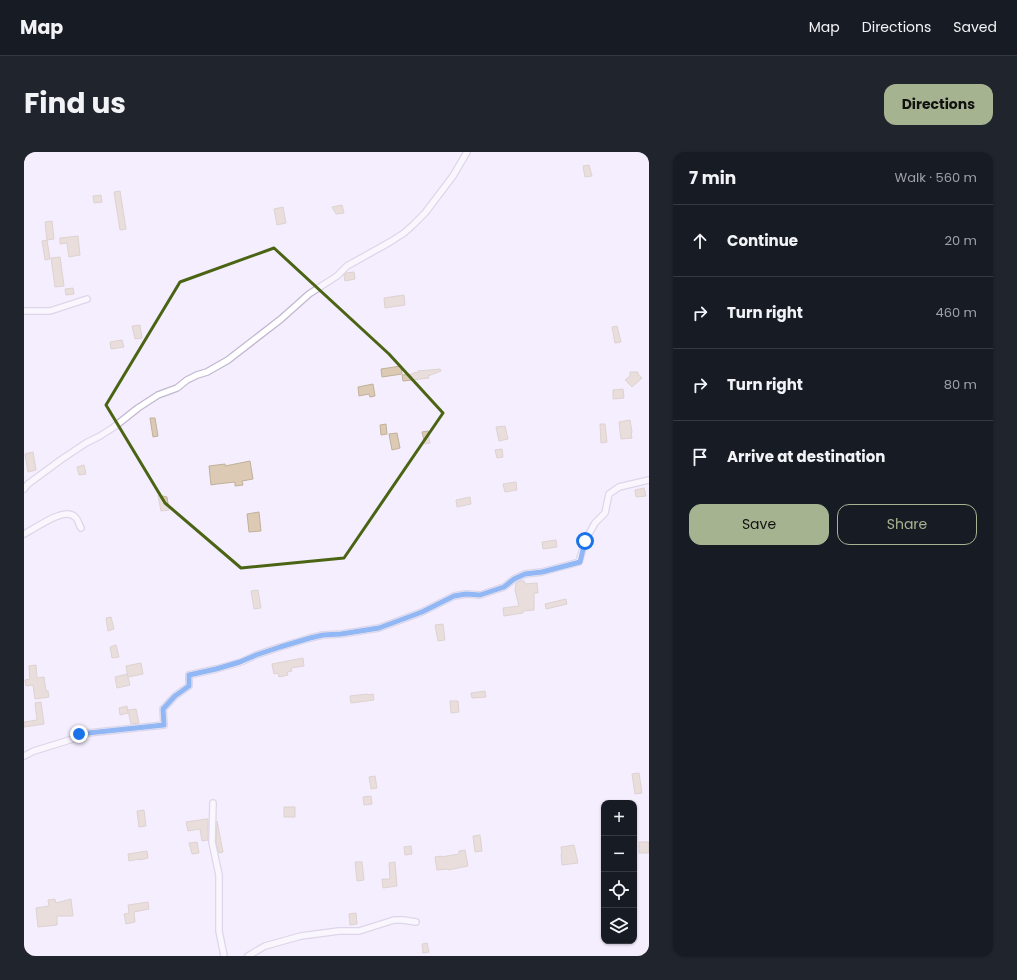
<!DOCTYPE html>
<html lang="en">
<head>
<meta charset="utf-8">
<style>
	body { margin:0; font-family:Poppins,sans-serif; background:#20242c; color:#f1f3f6 }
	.controls { position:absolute; right:12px; bottom:12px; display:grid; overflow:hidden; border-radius:8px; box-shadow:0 1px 3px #0004 }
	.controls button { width:36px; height:36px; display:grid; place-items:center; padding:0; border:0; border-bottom:1px solid #363941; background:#171b24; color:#f1f3f6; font:20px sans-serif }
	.stop { position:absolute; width:12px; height:12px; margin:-9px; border:3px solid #1a73e8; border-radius:50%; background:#fff }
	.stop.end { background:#1a73e8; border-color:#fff; box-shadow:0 1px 4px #0008 }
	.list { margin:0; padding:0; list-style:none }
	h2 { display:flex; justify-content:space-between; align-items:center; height:52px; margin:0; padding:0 16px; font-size:17px }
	h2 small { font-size:13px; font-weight:400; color:#9ea1a6 }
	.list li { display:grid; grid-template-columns:26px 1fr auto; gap:12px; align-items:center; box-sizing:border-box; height:72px; padding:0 16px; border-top:1px solid #363941 }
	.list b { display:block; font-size:15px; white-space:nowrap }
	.list em { font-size:13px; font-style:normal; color:#9ea1a6 }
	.actions { display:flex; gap:8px; padding:12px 16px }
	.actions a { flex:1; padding:9px 0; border:1px solid #a6b390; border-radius:12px; text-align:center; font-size:14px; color:#a6b390 }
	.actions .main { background:#a6b390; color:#111 }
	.icon { flex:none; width:22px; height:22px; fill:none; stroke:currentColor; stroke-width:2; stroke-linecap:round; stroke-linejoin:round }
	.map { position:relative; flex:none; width:625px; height:804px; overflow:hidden; border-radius:12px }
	header { display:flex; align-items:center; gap:24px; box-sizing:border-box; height:56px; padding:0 20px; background:#171b24; border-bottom:1px solid #363941 }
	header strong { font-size:19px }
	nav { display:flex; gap:22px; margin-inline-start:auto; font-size:14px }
	.intro { display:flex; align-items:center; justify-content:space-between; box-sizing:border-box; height:96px; padding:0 24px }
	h1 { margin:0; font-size:28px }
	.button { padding:10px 18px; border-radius:12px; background:#a6b390; color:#111; font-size:14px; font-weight:700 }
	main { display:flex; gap:24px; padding:0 24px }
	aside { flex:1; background:#171b24; border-radius:12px; box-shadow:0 1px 3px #0004 }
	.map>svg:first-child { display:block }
	.building { fill:#dccab4; stroke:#c1b09a }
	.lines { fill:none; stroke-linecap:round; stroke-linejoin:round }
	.minor-casing { stroke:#c1b7d0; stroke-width:8 }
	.minor { stroke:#fff; stroke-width:5.5 }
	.route { stroke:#1a73e8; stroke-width:5 }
	.marked { fill:none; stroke:#4b6414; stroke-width:3; stroke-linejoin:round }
</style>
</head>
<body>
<header>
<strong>Map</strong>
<nav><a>Map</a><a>Directions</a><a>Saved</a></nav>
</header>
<div class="intro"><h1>Find us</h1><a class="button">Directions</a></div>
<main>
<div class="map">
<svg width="625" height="804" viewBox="0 0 625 804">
	<rect width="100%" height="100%" fill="#f4eefe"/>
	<g class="building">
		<path d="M565 13 568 24 561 25 559 14Z"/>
		<path d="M96 39 102 77 96 78 90 40Z"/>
		<path d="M77 43 78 50 70 51 69 44Z"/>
		<path d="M318 53 320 61 312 62 308 55Z"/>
		<path d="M259 55 262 71 253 73 250 57Z"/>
		<path d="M28 69 30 87 23 88 26 107 21 108 18 89 23 88 21 70Z"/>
		<path d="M54 84 56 103 45 105 43 91 36 92V86Z"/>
		<path d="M36 105 40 134 31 135 27 106Z"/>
		<path d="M330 120 331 127 321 129 320 123 322 121Z"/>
		<path d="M49 136 50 142 42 143 41 137Z"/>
		<path d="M380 143 381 153 361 156 360 146Z"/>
		<path d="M116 173 118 186 111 187 108 174Z"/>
		<path d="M593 174 597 190 591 191 588 175Z"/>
		<path d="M98 188 100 195 87 197 86 190Z"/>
		<path d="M377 214 378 222 358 225 357 217Z"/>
		<path d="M416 217 417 219 404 224 405 226 379 229 378 223 389 222V221L395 220 394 219Z"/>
		<path d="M606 220H614V222L618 226 608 235 601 228 606 224Z"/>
		<path d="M349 232 351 244 346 245 345 242 335 244 334 235Z"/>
		<path d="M599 237 600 246 589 247V238Z"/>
		<path d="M126 266H131L134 284 129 285Z"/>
		<path d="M606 268 608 280 607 281 608 286 597 287 595 270Z"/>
		<path d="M362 272 363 282 357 283 356 273Z"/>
		<path d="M576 272H581L583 290 577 291Z"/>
		<path d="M481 274 484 287 475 289 472 275Z"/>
		<path d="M404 279 406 291 401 292 398 280Z"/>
		<path d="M373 281 376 296 368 298 365 282Z"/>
		<path d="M478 297 479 305 473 306 471 298Z"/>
		<path d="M9 300 12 318 4 320 1 302Z"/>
		<path d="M226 309 229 327 218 329 219 333 211 334V330L193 332 187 333 185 314 201 312V314Z"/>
		<path d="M60 313 62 322 55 323 53 315Z"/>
		<path d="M492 330 493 338 481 340 479 332Z"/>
		<path d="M620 336 622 344 612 345 611 338Z"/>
		<path d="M134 343 143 345 145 358 137 359Z"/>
		<path d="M446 345 447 352 433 355 432 348Z"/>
		<path d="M235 360 237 379 225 380 223 362Z"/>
		<path d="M532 388 533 395 519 397 518 390Z"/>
		<path d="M496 429H500L501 432 513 431 514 441H510V458L499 459V461L480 464 479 456 495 454 491 438 492 431Z"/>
		<path d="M234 438 237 456 230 457 227 439Z"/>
		<path d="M542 447 543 452 522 457 521 452Z"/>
		<path d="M87 465 90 477 84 479 82 466Z"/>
		<path d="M419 472 421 488 414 489 411 473Z"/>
		<path d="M92 493 95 505 88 506 86 495Z"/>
		<path d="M279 506 280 514 267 516 268 519 263 520 264 523 255 525 254 521 250 522 248 512Z"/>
		<path d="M117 511 119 522 104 525 102 514Z"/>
		<path d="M12 513 13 526 20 525 22 539H24L25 545 11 547 9 533 2 534 1 528 6 527 5 514Z"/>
		<path d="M103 522 106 533 93 536 91 525Z"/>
		<path d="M461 539 462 545 448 546 447 541Z"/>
		<path d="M343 542 344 543 349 542 350 548 327 551 326 544Z"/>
		<path d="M426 549H434L435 560 427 561Z"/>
		<path d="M17 550 20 572 0 575V570L13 568 11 551Z"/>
		<path d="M103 554 104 561 96 563 95 556Z"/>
		<path d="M112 557 115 571 107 572 104 558Z"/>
		<path d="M615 621 618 641 611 642 608 622Z"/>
		<path d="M351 624 353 636 347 637 345 625Z"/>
		<path d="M347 644 348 652 340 653 339 645Z"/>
		<rect x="260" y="655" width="11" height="10"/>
		<path d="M120 658 122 674 115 675 113 659Z"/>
		<path d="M183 667H184V688L178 689 176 677 164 679 162 670Z"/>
		<path d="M193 669 199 700 195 701 192 690Z"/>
		<path d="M456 683 458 699 451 700 449 684Z"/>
		<path d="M173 690 175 701 168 702 165 691Z"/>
		<rect x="615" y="690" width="10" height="11"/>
		<path d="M550 693 554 711 538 713 537 702 538 701 537 695Z"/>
		<path d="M387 694 388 702 381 703 380 695Z"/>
		<path d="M441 698 444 714 424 718V717L413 718 411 705 417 704V705L435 702V699Z"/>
		<path d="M123 699 124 706 115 708V707L105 709 104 702Z"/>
		<path d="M331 710H338L340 728 333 729Z"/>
		<path d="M371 710 373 734 359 736 358 727H366L365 711Z"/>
		<path d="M31 747 32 751 47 747 49 764H33V773L14 775 12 756 25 754 24 748Z"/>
		<path d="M124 750 125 757 110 760 111 770 102 772 100 762 105 761 104 753Z"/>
		<path d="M332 761 333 772 326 773 325 762Z"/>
		<path d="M403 791 405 800 399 801 398 792Z"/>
	</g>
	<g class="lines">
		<defs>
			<g id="minor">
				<path d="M0 159H26L63 147"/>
				<path d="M0 337 4 332 38 307 62 291 76 284 90 275 114 256 134 243 153 236 163 228 173 223 183 220 204 208 257 167 285 142 313 124 323 114 366 90 380 81 389 73 401 61 429 24 443 0"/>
				<path d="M0 382C11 377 40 354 51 365 54 367 55 373 57 376"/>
				<path d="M0 604 10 599 52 586 55 582 140 573 139 557 151 544 165 534V523L192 517 217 510 232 503 256 495 286 486 299 483 317 482 355 476 398 460 430 444 442 442 456 443 480 435 490 427 501 422 518 420 555 410 561 389 571 371 581 361 585 342 595 335 625 328"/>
				<path d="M189 651 188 690 195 723V779L200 804"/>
				<path d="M224 804 241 794 277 784 315 779H335L370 768H379L392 770"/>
			</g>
		</defs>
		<use href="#minor" class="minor-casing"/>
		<use href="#minor" class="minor"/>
	</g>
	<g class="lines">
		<path class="route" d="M55 582 140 573 139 557 151 544 165 534V523L192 517 216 510 232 503 256 495 286 486 299 483 317 482 355 476 398 460 430 444 442 442 456 443 480 435 490 427 501 422 518 420 556 410 561 389"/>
	</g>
	<path d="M0 0H625V804H0ZM250 96 365 202 419 261 320 406 217 416 141 351 82 253 156 130Z" fill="#f4eefe" fill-opacity=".55" fill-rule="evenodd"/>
	<path class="marked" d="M250 96 365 202 419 261 320 406 217 416 141 351 82 253 156 130Z"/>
</svg>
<div class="controls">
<button>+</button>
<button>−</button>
<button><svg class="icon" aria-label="locate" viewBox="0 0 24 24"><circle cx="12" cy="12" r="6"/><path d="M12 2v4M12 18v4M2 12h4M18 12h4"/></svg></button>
<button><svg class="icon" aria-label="layers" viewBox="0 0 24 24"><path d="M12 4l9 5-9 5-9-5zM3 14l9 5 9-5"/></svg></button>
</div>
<div class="stop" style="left:561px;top:389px"></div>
<div class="stop end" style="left:55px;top:582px"></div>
</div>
<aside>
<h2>7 min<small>Walk · 560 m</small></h2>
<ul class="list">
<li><svg class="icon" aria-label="ahead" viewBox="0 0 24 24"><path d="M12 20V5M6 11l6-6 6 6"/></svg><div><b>Continue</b></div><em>20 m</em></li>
<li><svg class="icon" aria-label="right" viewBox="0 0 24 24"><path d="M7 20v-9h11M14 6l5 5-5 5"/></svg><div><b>Turn right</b></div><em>460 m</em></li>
<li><svg class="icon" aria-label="right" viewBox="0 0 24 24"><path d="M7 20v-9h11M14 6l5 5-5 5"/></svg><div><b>Turn right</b></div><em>80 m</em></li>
<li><svg class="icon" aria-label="arrive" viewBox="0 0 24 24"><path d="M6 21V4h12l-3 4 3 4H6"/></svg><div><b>Arrive at destination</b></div></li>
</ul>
<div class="actions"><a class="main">Save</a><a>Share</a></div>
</aside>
</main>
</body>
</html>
